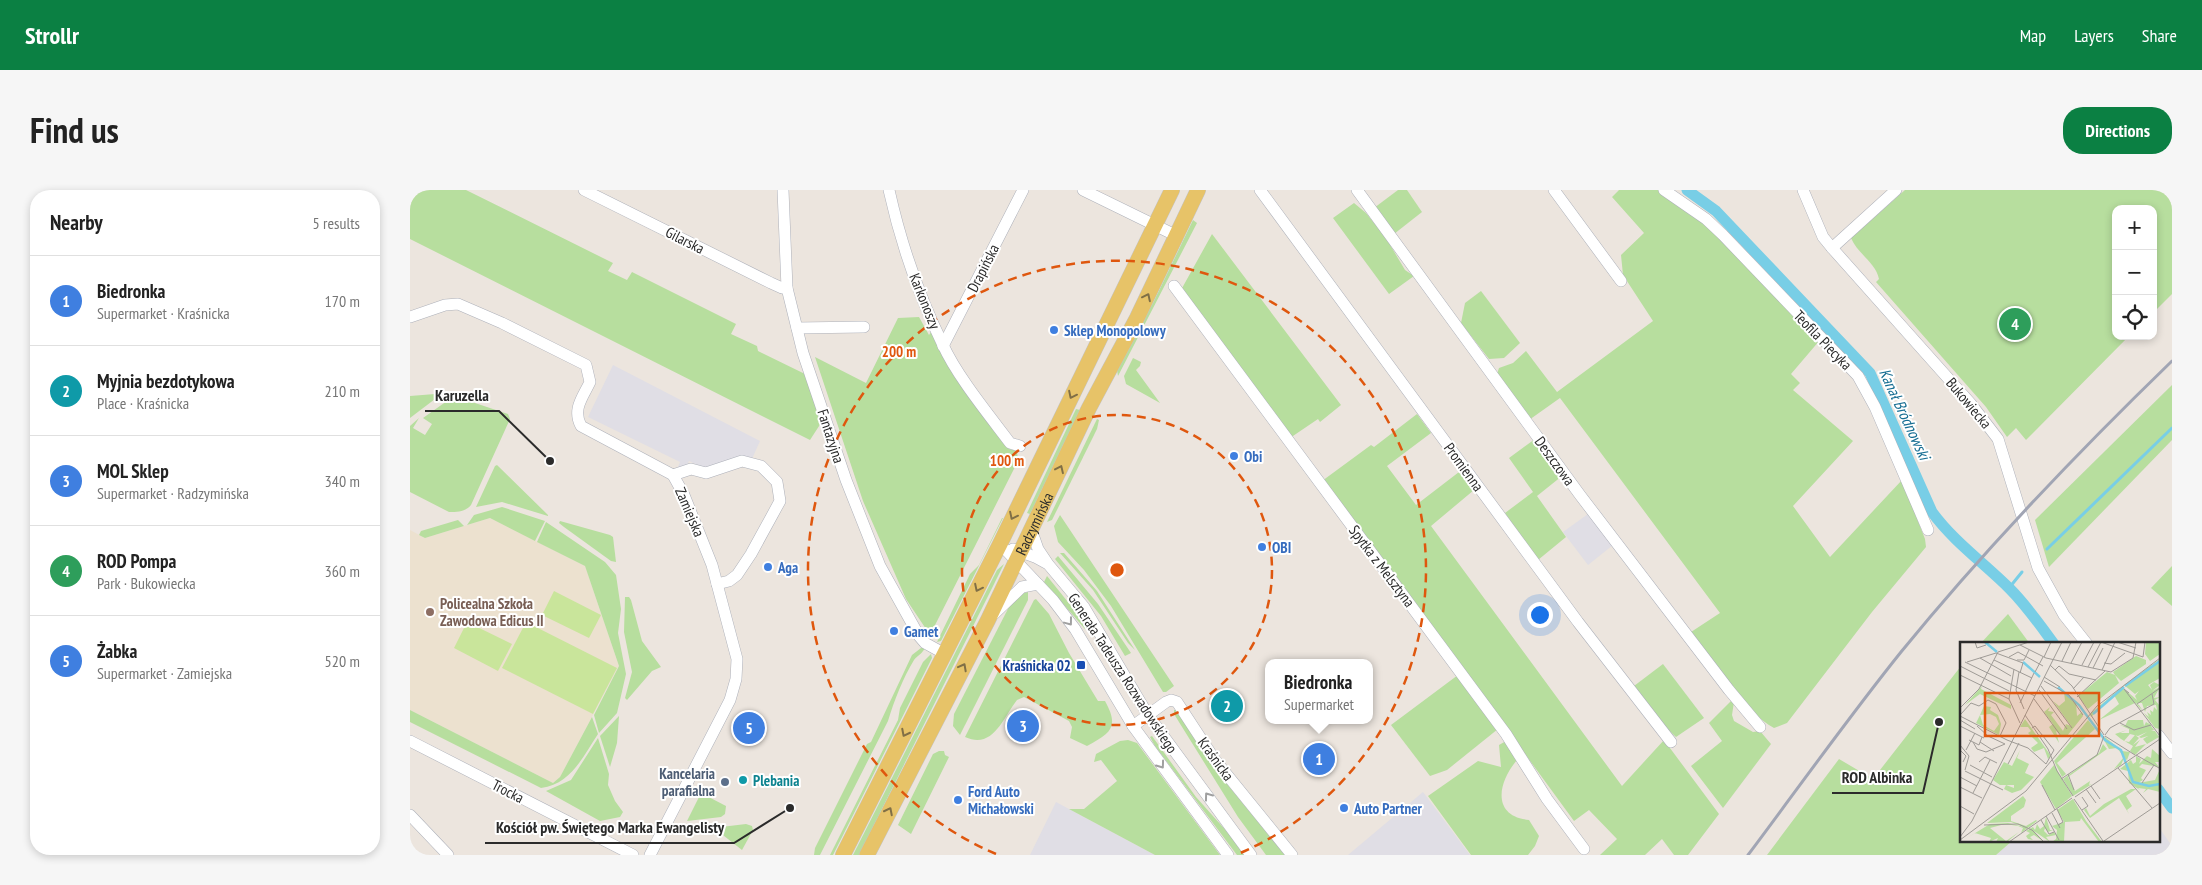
<!DOCTYPE html>
<html lang="en">
<head>
<meta charset="utf-8">
<style>
	body { margin:0; font-family:"PT Sans Narrow",sans-serif; background:#f6f6f6; color:#222 }
	.controls { position:absolute; right:15px; top:15px; display:grid; overflow:hidden; border-radius:10px; box-shadow:0 2px 8px #0003 }
	.controls button { width:45px; height:45px; display:grid; place-items:center; padding:0; border:0; border-bottom:1px solid #e0e0e0; background:#fff; color:#222; font:25px sans-serif }
	.you { position:absolute; left:1129px; top:424px; width:18px; height:18px; margin:-12px; border:4px solid #fff; border-radius:50%; background:#1a73e8; box-shadow:0 0 0 8px #1a73e833 }
	.badge { display:grid; place-items:center; width:32px; height:32px; border-radius:50%; background:#0b8043; color:#fff; font-size:16px; font-weight:700 }
	.pin { position:absolute; translate:-50% -50%; border:2px solid #fff; box-shadow:0 1px 5px #0006 }
	.popup { position:absolute; left:855px; top:469px; width:108px; height:65px; box-sizing:border-box; display:grid; place-content:center; border-radius:10px; background:#fff; filter:drop-shadow(0 1px 4px #0005); font-size:16px; white-space:nowrap; color:#767676 }
	.popup b { font-size:19px; color:#222 }
	.popup::after { content:''; position:absolute; left:50%; top:100%; margin-left:-10px; border:10px solid transparent; border-top-color:#fff }
	.list { margin:0; padding:0; list-style:none }
	h2 { display:flex; justify-content:space-between; align-items:center; height:65px; margin:0; padding:0 20px; font-size:21px }
	h2 small { font-size:16px; font-weight:400; color:#767676 }
	.list li { display:grid; grid-template-columns:32px 1fr auto; gap:15px; align-items:center; box-sizing:border-box; height:90px; padding:0 20px; border-top:1px solid #e0e0e0 }
	.list b { display:block; font-size:19px; white-space:nowrap }
	.list p { margin:0; font-size:16px; white-space:nowrap; color:#767676 }
	.list em { font-size:16px; font-style:normal; color:#767676 }
	.icon { flex:none; width:28px; height:28px; fill:none; stroke:currentColor; stroke-width:2; stroke-linecap:round; stroke-linejoin:round }
	.map { position:relative; flex:none; width:1762px; height:665px; overflow:hidden; border-radius:20px }
	header { display:flex; align-items:center; gap:30px; box-sizing:border-box; height:70px; padding:0 25px; background:#0b8043; color:#fff }
	header strong { font-size:24px }
	nav { display:flex; gap:28px; margin-inline-start:auto; font-size:18px }
	.intro { display:flex; align-items:center; justify-content:space-between; box-sizing:border-box; height:120px; padding:0 30px }
	h1 { margin:0; font-size:35px }
	.button { padding:12px 22px; border-radius:20px; background:#0b8043; color:#fff; font-size:18px; font-weight:700 }
	main { display:flex; gap:30px; padding:0 30px }
	aside { flex:1; background:#fff; border-radius:20px; box-shadow:0 2px 8px #0003 }
	.map>svg:first-child { display:block }
	.industrial { fill:#e0dee5 }
	.education { fill:#ece1cf }
	.green { fill:#b7de9e }
	.pitch { fill:#c9e59b }
	.lines { fill:none; stroke-linecap:round; stroke-linejoin:round }
	.stream { stroke:#78cee6; stroke-width:3 }
	.canal { stroke:#78cee6; stroke-width:11 }
	.minor-casing { stroke:#aeb1ba; stroke-width:12 }
	.major-casing { stroke:#c4c4c4; stroke-width:16 }
	.minor { stroke:#fff; stroke-width:11 }
	.major { stroke:#e7c368; stroke-width:15 }
	.rail { stroke:#a1a5b4; stroke-width:3 }
	.oneway { stroke:#806f46 }
	.oneway2 { stroke:#a0a0a0 }
	.ring { fill:none; stroke:#df570e; stroke-width:2.5; stroke-dasharray:9 6 }
	.shop-dot { fill:#3f7fe0; stroke:#fff; stroke-width:2 }
	.education-dot { fill:#8d6e63; stroke:#fff; stroke-width:2 }
	.transit-dot { fill:#1a4fb4; stroke:#fff; stroke-width:2 }
	.culture-dot { fill:#0f9aa8; stroke:#fff; stroke-width:2 }
	.service-dot { fill:#5c6f8a; stroke:#fff; stroke-width:2 }
	.labels { text-anchor:middle; dominant-baseline:central; stroke-width:4; stroke-linejoin:round; paint-order:stroke }
	.street-label { font-size:15px; fill:#2b2b2b; stroke:#fff }
	.shop-label { font-size:15px; font-weight:bold; fill:#366cbe; stroke:#fff; text-anchor:start }
	.education-label { font-size:15px; font-weight:bold; fill:#785e54; stroke:#fff; text-anchor:start }
	.transit-label { font-size:15px; font-weight:bold; fill:#164399; stroke:#fff; text-anchor:end }
	.service-label { font-size:15px; font-weight:bold; fill:#4e5e75; stroke:#fff; text-anchor:end }
	.culture-label { font-size:15px; font-weight:bold; fill:#0d838f; stroke:#fff; text-anchor:start }
	.water-label { font-size:16px; font-style:italic; fill:#176e93; stroke:#fff }
	.inset-river { fill:none; stroke:#78cee6; stroke-width:2.5 }
	.inset-road { fill:none; stroke:#9f9b96; stroke-width:1 }
	.view { fill:#df570e; fill-opacity:0.15; stroke:#df570e; stroke-width:2.5 }
	.inset-edge { fill:none; stroke:#2b2b2b; stroke-width:2.5 }
	.centre { fill:#df570e; stroke:#fff; stroke-width:2.5 }
	.ring-label { font-size:15px; text-anchor:middle; font-weight:bold; fill:#df570e; stroke:#fff; stroke-width:4; stroke-linejoin:round; paint-order:stroke }
	.leader { fill:none; stroke:#2b2b2b; stroke-width:2 }
	.callout-dot { fill:#2b2b2b; stroke:#fff; stroke-width:2 }
	.callout-label { font-size:16px; text-anchor:middle; font-weight:bold; fill:#2b2b2b; stroke:#fff; stroke-width:4; stroke-linejoin:round; paint-order:stroke }
</style>
</head>
<body>
<header>
<strong>Strollr</strong>
<nav><a>Map</a><a>Layers</a><a>Share</a></nav>
</header>
<div class="intro"><h1>Find us</h1><a class="button">Directions</a></div>
<main>
<aside>
<h2>Nearby<small>5 results</small></h2>
<ul class="list">
<li><span class="badge" style="background:#3f7fe0">1</span><div><b>Biedronka</b><p>Supermarket · Kraśnicka</p></div><em>170 m</em></li>
<li><span class="badge" style="background:#0f9aa8">2</span><div><b>Myjnia bezdotykowa</b><p>Place · Kraśnicka</p></div><em>210 m</em></li>
<li><span class="badge" style="background:#3f7fe0">3</span><div><b>MOL Sklep</b><p>Supermarket · Radzymińska</p></div><em>340 m</em></li>
<li><span class="badge" style="background:#2e9e5b">4</span><div><b>ROD Pompa</b><p>Park · Bukowiecka</p></div><em>360 m</em></li>
<li><span class="badge" style="background:#3f7fe0">5</span><div><b>Żabka</b><p>Supermarket · Zamiejska</p></div><em>520 m</em></li>
</ul>
</aside>
<div class="map">
<svg width="1762" height="665" viewBox="0 0 1762 665">
	<rect width="100%" height="100%" fill="#ece5de"/>
	<g class="industrial">
		<path d="M203 175 350 251 341 271 298 280 279 271 275 279 268 277 270 272 178 227Z"/>
		<path d="M1178 324 1203 355 1178 375 1153 342Z"/>
		<path d="M1013 602 1060 665H938Z"/>
		<path d="M646 612 674 627 745 665H620Z"/>
		<path d="M1748 636 1762 656V665H1586L1602 651H1748Z"/>
	</g>
	<path class="education" d="M80 328 175 376 209 476 150 587 143 593 0 520V340L15 348Z"/>
	<g class="green">
		<path d="M0 0H56L203 73 198 81 217 90 222 82 326 134 321 144 347 156 348 161 395 184 411 233 400 250 0 49Z"/>
		<path d="M988 0H997L1012 22 984 44 964 18Z"/>
		<path d="M1209 0H1249L1282 21 1410 150 1381 184 1390 193 1383 200 1443 251 1383 316 1420 367 1492 290 1515 349 1516 357 1462 422 1377 533 1364 538C1336 523 1300 469 1281 442L1310 423 1150 208 1119 230 1087 184 1089 178 1103 173 1116 161 1147 202 1243 131 1213 85 1211 65 1234 43 1202 7Z"/>
		<path d="M1495 0H1762V104L1743 123V19H1706V146H1719L1616 250 1606 238 1597 247 1576 217 1466 92 1469 89C1466 73 1447 63 1441 48Z"/>
		<path d="M944 13 956 23 976 48 995 80 1004 86 979 104 923 28Z"/>
		<path d="M783 30 787 33 708 186 707 180 744 111Z"/>
		<path d="M802 44 931 215 910 232 908 229 880 248 771 100Z"/>
		<path d="M1071 101 1110 153 1094 168 1079 169 1051 133 1055 113Z"/>
		<path d="M509 127 519 145 521 142 599 259 607 261 608 271 520 445 496 409 453 311 405 167 456 193 488 128Z"/>
		<path d="M723 168 731 172 730 176 726 180 750 213 716 194 714 186Z"/>
		<path d="M1762 195V250L1639 377 1625 330Z"/>
		<path d="M25 204 27 205 25 209 0 228V206Z"/>
		<path d="M44 206 98 224 100 229 61 315C55 322 48 322 39 322L0 302V236L9 228 3 238 15 245 22 234 13 228Z"/>
		<path d="M666 219 670 220 620 324 617 323Z"/>
		<path d="M1007 224 1021 243 977 276 1006 315 1049 282 1064 300 1021 336 1212 596 1254 550 1309 624 1278 665H1264L1252 649 1235 665H1190L1207 649 1179 620 1164 631 1069 501 912 291 961 255 964 257Z"/>
		<path d="M687 229 689 230 687 239 642 330 637 332Z"/>
		<path d="M1125 249 1152 286 1127 306 1156 347 1128 370 1095 323 1123 302 1099 268Z"/>
		<path d="M87 275 138 325V326L92 312 66 317 85 276Z"/>
		<path d="M92 317 135 331 125 351 80 328 57 335 64 325Z"/>
		<path d="M650 325 764 496 756 502H753L701 416 674 380 648 352 644 336Z"/>
		<path d="M592 328H593L531 451 527 452 560 384 569 375Z"/>
		<path d="M48 330 54 336 15 348 9 345 11 341Z"/>
		<path d="M150 331 200 345 203 347 206 372 201 371 154 337 149 333Z"/>
		<path d="M136 332 195 372 206 385 211 419 208 443 216 484 207 523 189 543 184 525 209 476 175 376 127 352Z"/>
		<path d="M650 363H654L687 401 725 460 718 453 683 400Z"/>
		<path d="M648 366 688 414 721 463 715 466 691 426 645 369Z"/>
		<path d="M594 374 449 665H443L587 380Z"/>
		<path d="M1762 376V416L1741 398Z"/>
		<path d="M637 386 678 437 675 439 634 392Z"/>
		<path d="M618 402V410L550 545 543 536 544 524 602 411 610 404Z"/>
		<path d="M215 407H219L221 410 232 451 251 477 242 481 217 510 215 508 222 482 214 442Z"/>
		<path d="M626 409 639 424 659 463 688 511H695C710 538 700 543 677 556L660 548 662 537 659 531 614 507 607 510C593 528 583 560 555 547L624 410Z"/>
		<path d="M1598 424 1620 454H1570Z"/>
		<path d="M511 458H515C512 464 507 466 504 470 493 488 484 511 478 531L410 665H404L405 658 457 554 461 552 502 465Z"/>
		<path d="M521 464 522 468 423 665H420L488 530 490 518 513 472Z"/>
		<path d="M1253 474 1294 528 1266 547 1251 533 1224 496Z"/>
		<path d="M1551 476V651H1602L1586 665H1357L1429 569 1463 589Z"/>
		<path d="M1048 485 1088 539 1037 580 1020 586 981 535Z"/>
		<path d="M1322 510 1324 512 1322 525 1324 531 1343 542 1350 541 1361 554 1313 618 1281 576 1312 551 1299 533Z"/>
		<path d="M0 520 143 593 150 587 182 527 188 544C172 568 161 594 131 598L0 532Z"/>
		<path d="M764 520H766L808 583 875 665H856L828 627 764 524Z"/>
		<path d="M209 526 207 553 200 577 190 546Z"/>
		<path d="M742 546 786 607 819 644 834 665H827L745 556 740 547Z"/>
		<path d="M188 548 199 584 198 595 205 611 213 622 210 627 190 631 136 601 161 590Z"/>
		<path d="M718 550 727 553 810 665H745L659 619H674L707 591 691 570 684 572 686 564 710 551Z"/>
		<path d="M1096 551 1107 570C1088 592 1081 626 1119 630L1129 646 1125 656 1118 665H1061L1018 606 1068 571 1091 577 1089 555Z"/>
		<path d="M529 561H534L535 565 539 567 501 644 488 635 523 564Z"/>
		<path d="M291 603 316 616 315 624 311 627 277 631Z"/>
		<path d="M336 634 342 636 343 640 332 660 309 642 311 637Z"/>
	</g>
	<g class="pitch">
		<path d="M144 401 191 425 179 448 132 425Z"/>
		<path d="M57 432 102 454 88 481 44 458Z"/>
		<path d="M116 432 207 478 183 524 92 478Z"/>
	</g>
	<g class="lines">
		<g class="stream">
			<path d="M1637 359 1762 238"/>
			<path d="M1599 398 1612 382"/>
		</g>
		<g class="canal">
			<path d="M1277 0 1306 21 1460 183 1522 322C1544 352 1574 373 1600 399 1617 416 1630 435 1644 454"/>
			<path d="M1748 599 1762 618"/>
		</g>
		<defs>
			<g id="minor">
				<path d="M174 0 361 93 372 98H377"/>
				<path d="M373 0 377 98 393 163 436 290 470 376 509 446 515 453 535 464"/>
				<path d="M479 0C491 54 509 106 533 155 547 186 579 225 600 253L610 256"/>
				<path d="M673 0 767 46"/>
				<path d="M850 0 1168 432 1261 552"/>
				<path d="M947 0 1170 305 1319 500 1350 537"/>
				<path d="M1144 0 1211 91"/>
				<path d="M1254 0 1296 29 1313 45 1448 186 1465 217 1518 340"/>
				<path d="M1393 0 1413 47 1422 58 1561 214 1588 249 1628 378 1654 425 1677 454"/>
				<path d="M1422 58 1486 0"/>
				<path d="M764 96 1096 544 1137 609 1174 659"/>
				<path d="M0 127 35 115 48 114 92 133 176 175 180 192C173 207 162 219 171 236L263 285 274 305 302 375 327 469 326 489 320 510 240 665"/>
				<path d="M387 138 454 137"/>
				<path d="M533 156 613 0"/>
				<path d="M263 285 281 279 296 283 332 271 351 276 367 292 370 311 341 364 327 385 319 391 307 394"/>
				<path d="M621 339 628 359 638 374 674 417 738 525 841 665"/>
				<path d="M590 354 643 410 665 439 723 536 818 665"/>
				<path d="M603 359 625 367 636 373"/>
				<path d="M584 424 612 397 628 394"/>
				<path d="M723 536 756 512 761 510 767 512 805 570 882 665"/>
				<path d="M1748 545 1762 563"/>
				<path d="M0 551 223 665"/>
				<path d="M0 625 38 665"/>
			</g>
			<g id="major">
				<path d="M433 665 590 354 762 0"/>
				<path id="s1" d="M457 665 578 430 679 218 727 128 788 0"/>
			</g>
		</defs>
		<use href="#minor" class="minor-casing"/>
		<use href="#major" class="major-casing"/>
		<use href="#minor" class="minor"/>
		<use href="#major" class="major"/>
		<path class="rail" d="M1338 665C1389 597 1438 528 1491 462 1575 359 1667 263 1762 171"/>
	</g>
	<defs><path id="oneway-chevron" d="M-2-3.5L2.5 0L-2 3.5" fill="none" stroke-width="1.6" stroke-linecap="round" stroke-linejoin="round" transform="scale(1.25)"/></defs>
	<g class="oneway">
		<use href="#oneway-chevron" transform="translate(737 107) rotate(-64)"/>
		<use href="#oneway-chevron" transform="translate(662 205) rotate(116)"/>
		<use href="#oneway-chevron" transform="translate(650 279) rotate(-65)"/>
		<use href="#oneway-chevron" transform="translate(603 326) rotate(116)"/>
		<use href="#oneway-chevron" transform="translate(568 398) rotate(116)"/>
		<use href="#oneway-chevron" transform="translate(553 477) rotate(-62)"/>
		<use href="#oneway-chevron" transform="translate(495 543) rotate(117)"/>
		<use href="#oneway-chevron" transform="translate(479 621) rotate(-63)"/>
	</g>
	<g class="oneway2">
		<use href="#oneway-chevron" transform="translate(659 432) rotate(53)"/>
		<use href="#oneway-chevron" transform="translate(751 575) rotate(54)"/>
		<use href="#oneway-chevron" transform="translate(798 606) rotate(-126)"/>
	</g>
	<g class="ring">
		<circle cx="707" cy="380" r="155"/>
		<path d="M586 664A309 309 0 1 1 828 664"/>
	</g>
	<g class="shop-dot">
		<circle cx="644" cy="140" r="5"/>
		<circle cx="824" cy="266" r="5"/>
		<circle cx="852" cy="357" r="5"/>
		<circle cx="358" cy="377" r="5"/>
		<circle cx="484" cy="441" r="5"/>
		<circle cx="548" cy="610" r="5"/>
		<circle cx="934" cy="618" r="5"/>
	</g>
	<circle class="education-dot" cx="20" cy="422" r="5"/>
	<rect class="transit-dot" x="666" y="470" width="10" height="10" rx="2.5"/>
	<circle class="culture-dot" cx="333" cy="590" r="5"/>
	<circle class="service-dot" cx="315" cy="592" r="5"/>
	<g class="labels">
		<g class="street-label">
			<text transform="translate(275 50) rotate(27)">Gilarska</text>
			<text transform="translate(573 78) rotate(-63)">Drapińska</text>
			<text transform="translate(515 111) rotate(68)">Karkonoszy</text>
			<text transform="translate(1413 150) rotate(46)">Teofila Piecyka</text>
			<text transform="translate(1559 213) rotate(50)">Bukowiecka</text>
			<text transform="translate(421 246) rotate(72)">Fantazyjna</text>
			<text transform="translate(1145 271) rotate(54)">Deszczowa</text>
			<text transform="translate(1054 277) rotate(54)">Promienna</text>
			<text transform="translate(280 322) rotate(67)">Zamiejska</text>
			<text stroke="none"><textPath href="#s1" startOffset="371">Radzymińska</textPath></text>
			<text transform="translate(972 376) rotate(53)">Spytka z Melsztyna</text>
			<text transform="translate(713 483) rotate(57)">Generała Tadeusza Rozwadowskiego</text>
			<text transform="translate(806 569) rotate(54)">Kraśnicka</text>
			<text transform="translate(98 601) rotate(27)">Trocka</text>
		</g>
		<g class="shop-label">
			<text x="654" y="140">Sklep Monopolowy</text>
			<text x="834" y="266">Obi</text>
			<text x="862" y="357">OBI</text>
			<text x="368" y="377">Aga</text>
			<text x="494" y="441">Gamet</text>
			<text x="558" y="601">Ford Auto<tspan x="558" dy="17">Michałowski</tspan></text>
			<text x="944" y="618">Auto Partner</text>
		</g>
		<g class="education-label">
			<text x="30" y="413">Policealna Szkoła<tspan x="30" dy="17">Zawodowa Edicus II</tspan></text>
		</g>
		<g class="transit-label">
			<text x="661" y="475">Kraśnicka 02</text>
		</g>
		<g class="service-label">
			<text x="305" y="583">Kancelaria<tspan x="305" dy="17">parafialna</tspan></text>
		</g>
		<g class="culture-label">
			<text x="343" y="590">Plebania</text>
		</g>
		<g class="water-label">
			<text transform="translate(1495 224) rotate(65)">Kanał Bródnowski</text>
		</g>
	</g>
	<g transform="translate(1550 452)">
		<rect width="200" height="200" fill="#ece5de"/>
		<path d="M186 0H200V12L190 19 185 12ZM176 14 186 18V22L161 39 155 33 159 41 128 67 118 54 147 30 155 33 153 30ZM200 17V36L188 43 192 48 190 43 194 40 200 43 192 49 200 45 194 56 200 55 195 58 200 64V87L195 86 184 71 189 75 187 70 191 73 190 68 193 70 194 65 197 68 196 63 187 64 185 70 182 61H176L179 63 183 69 175 61 139 78 159 62 154 53 131 75 130 72 162 45 177 58 175 54 179 49 175 52 164 43ZM22 44 21 47 51 63V67L20 52 5 63ZM104 50 116 61 117 74 122 70 123 74 107 94 103 95 96 89 99 101 89 85 93 82 84 70 90 65 88 69 94 70 91 73 103 89 106 82 111 84 93 59 99 64 105 59ZM24 64 31 65 30 68 38 73 41 82 39 93 16 81 20 73 23 83 34 89 39 82 36 75 30 72 20 73ZM65 77 91 114 88 117 84 106 74 110 71 106 78 101 68 91 71 89 68 85H60ZM128 78 135 87 97 121 106 132 102 135 94 119ZM168 78H183L184 84 186 80 189 82 187 78 194 88 191 89H195L199 95 187 102 183 97 188 94 181 96 179 95 187 90 178 94 170 92 164 99 169 100 175 93 179 96 173 103 180 98 175 105 186 102 175 113 170 109 173 104 161 97 155 92 167 88 160 91H169V87L160 83 165 84ZM145 95 162 109 170 110 167 118 164 116 161 123 154 127 164 115 157 106 149 107 144 98ZM143 102 147 107 108 135 115 149 130 139 129 143 132 142 113 154 103 137 139 111ZM192 107 200 114V120H195L199 125 182 122 179 125 186 128 181 136 183 138 178 141 195 138 200 127V150L188 147 183 151 186 147 178 146 180 148 169 141 168 129 160 127 171 118 173 122 176 120V114L181 117 179 122 187 114 191 116ZM60 108 57 116 69 122 65 131 74 135 61 148 52 151 44 147 46 143 54 146V143H40L33 138 44 120 52 124ZM94 123 112 154 96 167 80 140ZM171 147H176L166 154 172 164 167 168 169 172 159 156 130 176 124 168 126 166 130 174 144 162ZM63 154 66 158 64 165 51 174V179L66 184 76 178 77 179 61 191 63 186 58 184 45 182 30 186 46 199 59 190 47 200H36L38 196 29 200 31 196 15 191 2 199 30 182 48 181 64 185 51 180 27 181ZM113 157 126 179 142 200H139L121 176 120 179 105 180 104 200H92L96 197 97 188 92 184 104 180 97 168ZM86 175 90 188H93L88 190 85 186 84 189 88 193 94 190 96 193 86 195 90 200 74 189 84 200 74 193 70 195 73 198 68 197 66 194 70 191 66 189 73 185 75 188 77 182 80 187 84 184Z" fill="#b7de9e"/>
		<path class="inset-river" d="M25 0 37 10M63 20 80 35M165 44 200 19M98 45 119 63 145 98 161 108 173 140 189 144 200 142M133 72 164 45"/>
		<path class="inset-road" d="M15 0 17 6 26 3M141 0 183 15 185 0M157 0 176 6M60 3 86 16 151 30 173 16 176 0M49 15 58 10 83 24M84 15 91 0M20 16 51 34M34 18 72 36M57 18H64L69 8M102 19 111 0M5 20 75 54M7 20 36 11 63 21 60 31M111 21 122 0M144 21 151 22 165 11M90 23 112 44 144 93M122 23 134 0M0 24 49 49M128 25 141 0M133 26 143 6M54 27 49 57 60 81M95 28 99 24 109 32 136 38M142 28 155 0M59 30 56 48 64 67M75 30 83 15M0 33 49 57M84 35 100 45M84 39 109 53 123 73M81 44 112 86M113 47 124 35M79 48 107 87M169 51 164 47 200 94M117 55 145 29M74 57 101 94M60 61 74 31M177 62 200 46M0 66 19 47 38 10 69 0M1 72 11 61 19 64 28 58 36 62 46 81 40 94M65 73 88 107 97 129 113 154M0 74 47 98M0 78 15 87M160 81 174 88 191 83M0 84 24 96M145 93 150 86 194 62 192 52M145 94 175 113M9 98 19 103 22 95M47 98 68 106 86 122 94 108 75 84 72 86M13 100 17 107 26 110 45 102 28 94 17 84M20 100 34 109M0 103 9 114 5 128M0 108 6 114 3 120M6 108 15 91M176 113 199 126M19 120 25 115 37 121M48 122 59 101M10 123 32 135M158 126 192 166M5 129 43 148M108 132 114 148M0 135 17 144M101 137 137 113 144 94M182 141 194 123M82 143 95 168M131 144 140 157M0 145 22 156M126 147 136 161M13 151 30 118M115 155 200 97M114 157 143 199M0 164 14 172M97 167 103 180 98 183M122 168 128 164 122 155M92 171 100 186M86 174 99 198M81 178 89 192 94 190M24 183 58 182 72 188 84 200M0 195 12 179 102 0M0 198 66 149 137 64 200 16M144 199 200 161M49 200 112 156"/>
		<path class="view" d="M25 51H139V94H25Z"/>
		<rect width="200" height="200" class="inset-edge"/>
	</g>
	<circle cx="707" cy="380" r="8" class="centre"/>
	<g class="ring-label">
		<text x="489" y="167">200 m</text>
		<text x="597" y="276">100 m</text>
	</g>
	<path class="leader" d="M140 271L89 221H15M1529 532L1513 603H1422M380 618L324 653H75"/>
	<g class="callout-dot">
		<circle cx="140" cy="271" r="5"/>
		<circle cx="1529" cy="532" r="5"/>
		<circle cx="380" cy="618" r="5"/>
	</g>
	<g class="callout-label">
		<text x="52" y="211">Karuzella</text>
		<text x="1467" y="593">ROD Albinka</text>
		<text x="200" y="643">Kościół pw. Świętego Marka Ewangelisty</text>
	</g>
</svg>
<div class="controls">
<button>+</button>
<button>−</button>
<button><svg class="icon" aria-label="locate" viewBox="0 0 24 24"><circle cx="12" cy="12" r="6"/><path d="M12 2v4M12 18v4M2 12h4M18 12h4"/></svg></button>
</div>
<div class="you"></div>
<div class="pin badge" style="left:909px;top:569px;background:#3f7fe0">1</div>
<div class="popup"><b>Biedronka</b>Supermarket</div>
<div class="pin badge" style="left:817px;top:516px;background:#0f9aa8">2</div>
<div class="pin badge" style="left:613px;top:536px;background:#3f7fe0">3</div>
<div class="pin badge" style="left:1605px;top:134px;background:#2e9e5b">4</div>
<div class="pin badge" style="left:339px;top:538px;background:#3f7fe0">5</div>
</div>
</main>
</body>
</html>
